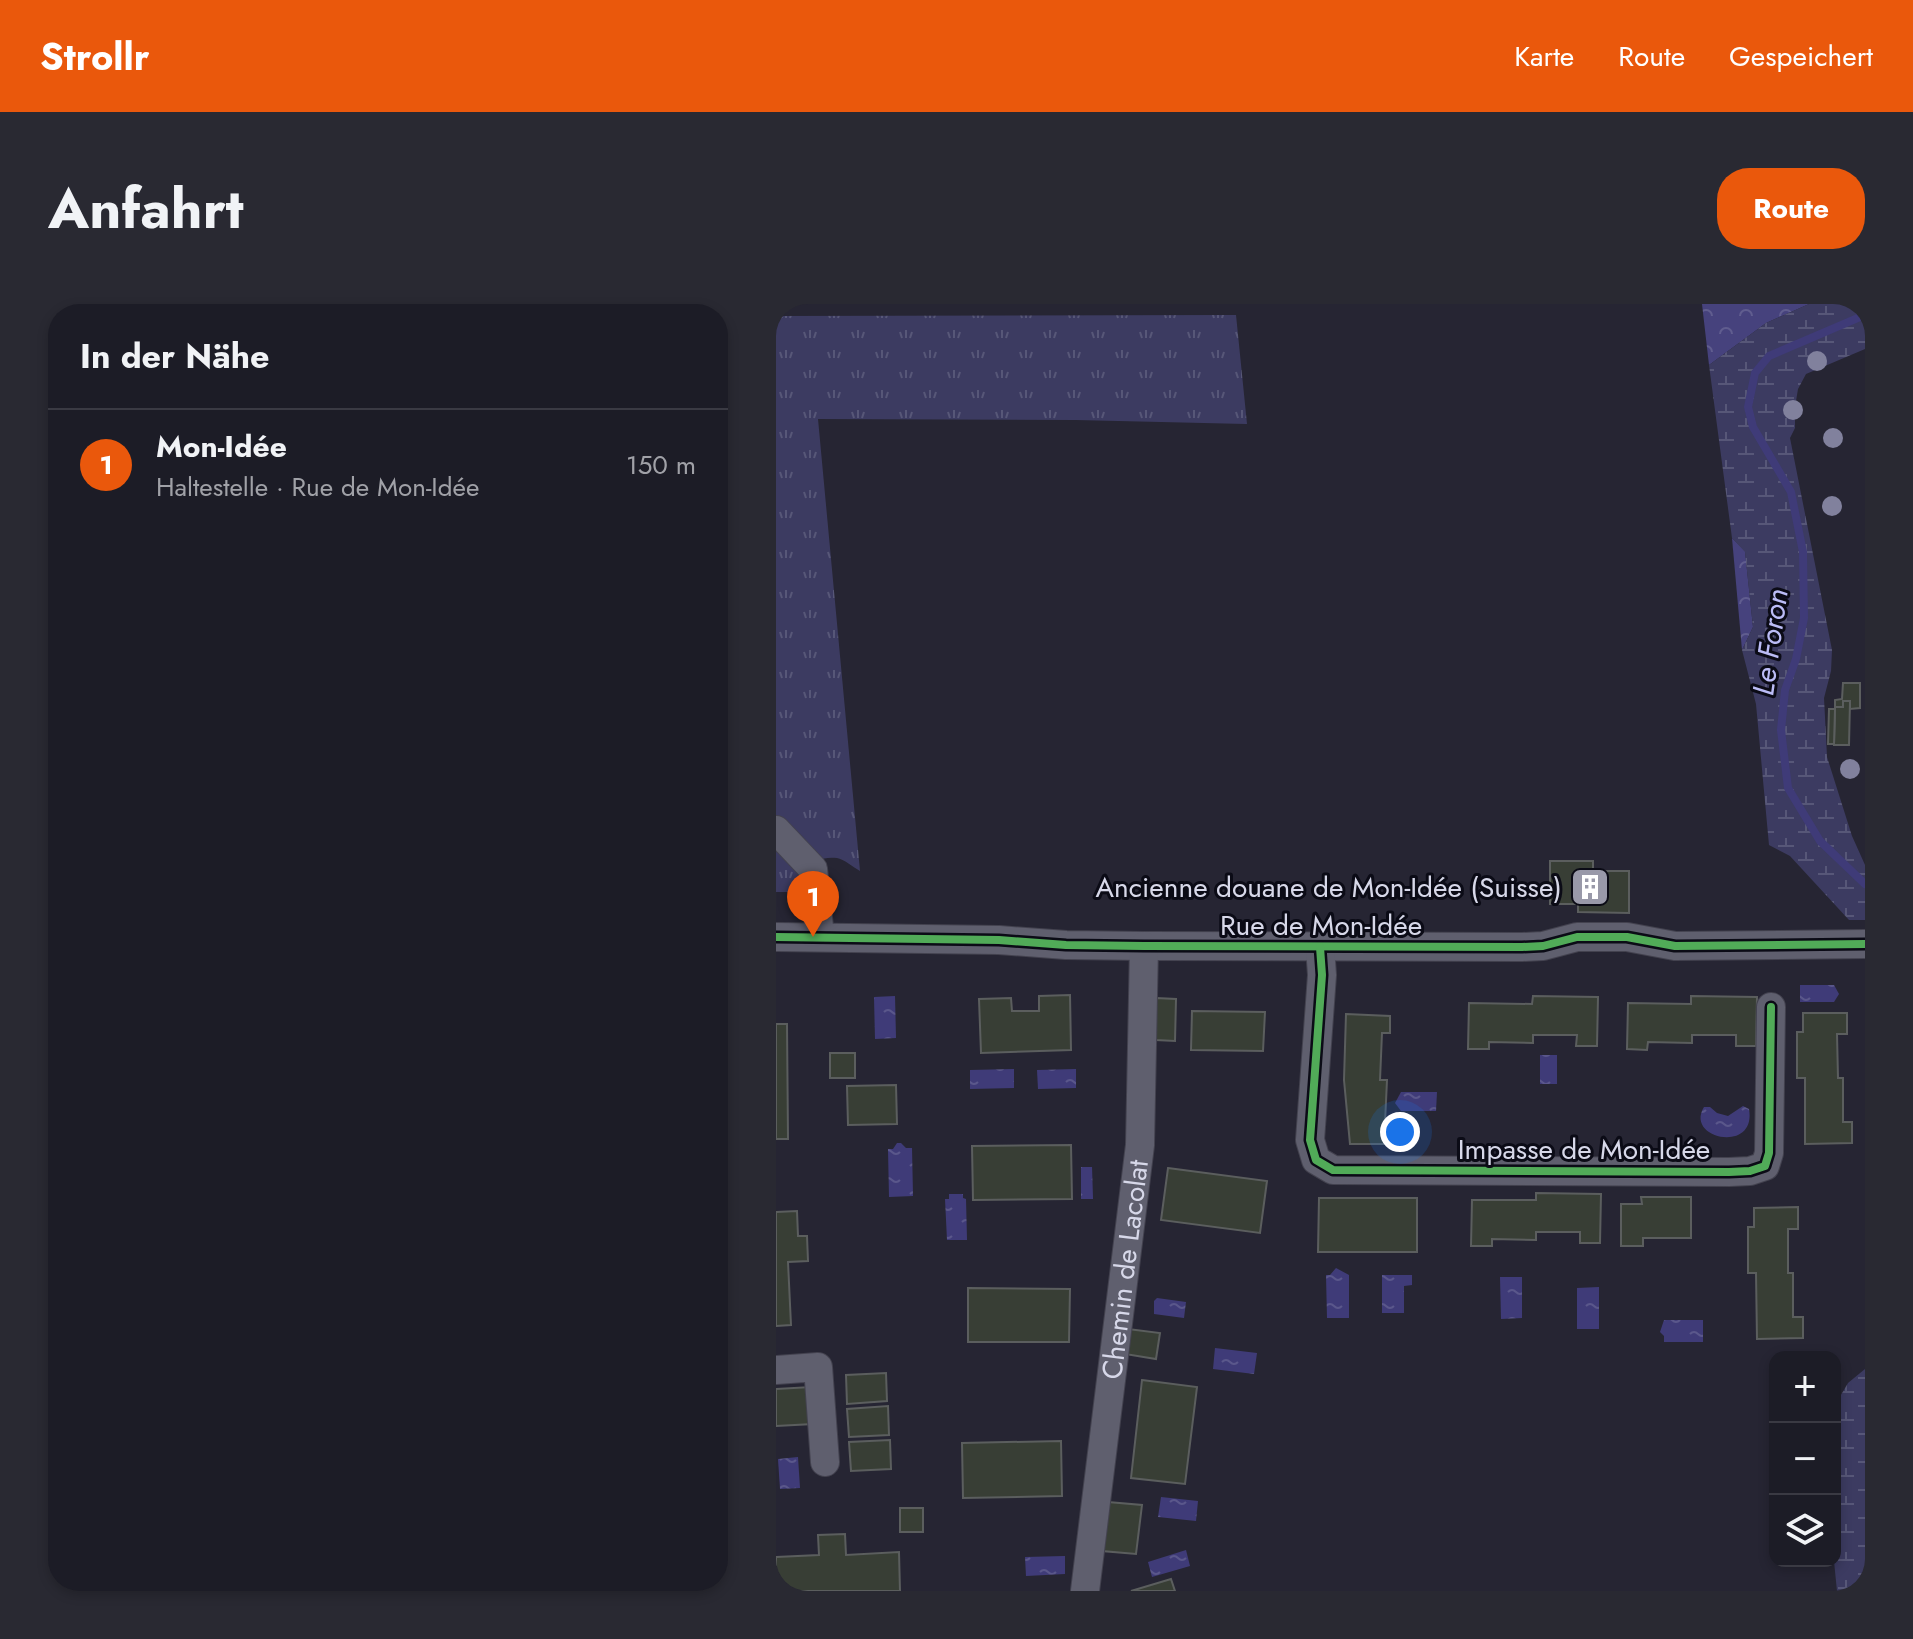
<!DOCTYPE html>
<html lang="de">
<head>
<meta charset="utf-8">
<style>
	body { margin:0; font-family:Jost,sans-serif; background:#292932; color:#f1f3f6 }
	.controls { position:absolute; right:24px; bottom:24px; display:grid; overflow:hidden; border-radius:16px; box-shadow:0 4px 12px #0003 }
	.controls button { width:72px; height:72px; display:grid; place-items:center; padding:0; border:0; border-bottom:2px solid #3a3a43; background:#1c1c26; color:#f1f3f6; font:40px sans-serif }
	.you { position:absolute; left:624px; top:828px; width:28px; height:28px; margin:-20px; border:6px solid #fff; border-radius:50%; background:#1a73e8; box-shadow:0 0 0 12px #1a73e833 }
	.badge { display:grid; place-items:center; width:52px; height:52px; border-radius:50%; background:#ea580c; color:#fff; font-size:26px; font-weight:700 }
	.pin { position:absolute; translate:-50% -66px; filter:drop-shadow(0 2px 4px #0008) }
	.pin::after { content:''; position:absolute; top:42px; width:28px; height:24px; background:inherit; clip-path:polygon(0 0,100% 0,50% 100%) }
	.list { margin:0; padding:0; list-style:none }
	h2 { display:flex; justify-content:space-between; align-items:center; height:104px; margin:0; padding:0 32px; font-size:34px }
	h2 small { font-size:26px; font-weight:400; color:#a0a1a7 }
	.list li { display:grid; grid-template-columns:52px 1fr auto; gap:24px; align-items:center; box-sizing:border-box; height:112px; padding:0 32px; border-top:2px solid #3a3a43 }
	.list b { display:block; font-size:30px; white-space:nowrap }
	.list p { margin:0; font-size:26px; white-space:nowrap; color:#a0a1a7 }
	.list em { font-size:26px; font-style:normal; color:#a0a1a7 }
	.icon { flex:none; width:44px; height:44px; fill:none; stroke:currentColor; stroke-width:2; stroke-linecap:round; stroke-linejoin:round }
	.map { position:relative; flex:none; width:1089px; height:1287px; overflow:hidden; border-radius:32px }
	header { display:flex; align-items:center; gap:48px; box-sizing:border-box; height:112px; padding:0 40px; background:#ea580c; color:#fff }
	header strong { font-size:38px }
	nav { display:flex; gap:44px; margin-inline-start:auto; font-size:28px }
	.intro { display:flex; align-items:center; justify-content:space-between; box-sizing:border-box; height:192px; padding:0 48px }
	h1 { margin:0; font-size:56px }
	.button { padding:20px 36px; border-radius:32px; background:#ea580c; color:#fff; font-size:28px; font-weight:700 }
	main { display:flex; gap:48px; padding:0 48px }
	aside { flex:1; background:#1c1c26; border-radius:32px; box-shadow:0 4px 12px #0003 }
	.map>svg:first-child { display:block }
	.grass { fill:url(#grass-tufts) }
	.forest { fill:url(#forest-crowns) }
	.wetland { fill:url(#wetland-marsh) }
	.water { fill:url(#water-ripples) }
	.lines { fill:none; stroke-linecap:round; stroke-linejoin:round }
	.stream { stroke:#3f3b78; stroke-width:8 }
	.building { fill:#383e35; stroke:#5b5e5e; stroke-width:2 }
	.minor-casing { stroke:#43424f; stroke-width:30 }
	.minor { stroke:#5f5f6e; stroke-width:28 }
	.cycleway-casing { stroke:#0b0b16; stroke-width:13 }
	.cycleway { stroke:#51ab58; stroke-width:8 }
	.tree { fill:#81819d }
	.labels { text-anchor:middle; dominant-baseline:central; stroke-width:6; stroke-linejoin:round; paint-order:stroke }
	.poi-label { font-size:28px; fill:#d7d8e9; stroke:#0b0b16; text-anchor:end }
	.street-label { font-size:28px; fill:#d7d8e9; stroke:#0b0b16 }
	.water-label { font-size:30px; font-style:italic; fill:#bbbcf6; stroke:#0b0b16 }
</style>
</head>
<body>
<header>
<strong>Strollr</strong>
<nav><a>Karte</a><a>Route</a><a>Gespeichert</a></nav>
</header>
<div class="intro"><h1>Anfahrt</h1><a class="button">Route</a></div>
<main>
<aside>
<h2>In der Nähe<small></small></h2>
<ul class="list">
<li><span class="badge">1</span><div><b>Mon-Idée</b><p>Haltestelle · Rue de Mon-Idée</p></div><em>150 m</em></li>
</ul>
</aside>
<div class="map">
<svg width="1089" height="1287" viewBox="0 0 1089 1287">
	<defs>
		<pattern id="grass-tufts" width="24" height="20" patternUnits="userSpaceOnUse" patternTransform="scale(2)"><rect width="24" height="20" fill="#3c3b61"/><path d="M3 7l-1-3M5 7V3M7 7l1-3M15 17l-1-3M17 17v-4M19 17l1-3" fill="none" stroke="#575778"/></pattern>
		<pattern id="forest-crowns" width="20" height="18" patternUnits="userSpaceOnUse" patternTransform="scale(2)"><rect width="20" height="18" fill="#46427d"/><path d="M2 6a3 3 0 1 1 6 0M12 15a3 3 0 1 1 6 0" fill="none" stroke="#605d8f"/></pattern>
		<pattern id="wetland-marsh" width="20" height="14" patternUnits="userSpaceOnUse" patternTransform="scale(2)"><rect width="20" height="14" fill="#3c3b61"/><path d="M1 5h8M5 5V1M11 12h8M15 12V8" fill="none" stroke="#575778"/></pattern>
		<pattern id="water-ripples" width="26" height="14" patternUnits="userSpaceOnUse" patternTransform="scale(2)"><rect width="26" height="14" fill="#3f3b78"/><path d="M2 4q2-2 4 0t4 0M15 11q2-2 4 0t4 0" fill="none" stroke="#5a578b"/></pattern>
	</defs>
	<rect width="100%" height="100%" fill="#262533"/>
	<path class="grass" d="M460 11 471 120 300 116 42 115 84 567C77 563 68 555 61 554 37 551 25 567 23 588H0V12Z"/>
	<g class="forest">
		<path d="M926 0H1033L990 19 933 61Z"/>
		<path d="M956 234 969 247 977 323 966 346Z"/>
	</g>
	<g class="wetland">
		<path d="M1033 0H1089V45L1030 70 1022 85 1019 103V124L1014 134 1056 346 1055 367 1048 394 1051 453 1076 532 1089 561V616H1073L1014 552 993 541 980 400 966 346 977 323 969 248 956 234 933 61 990 19Z"/>
		<path d="M1089 1065V1287H1061L1058 1257 1059 1101 1072 1079Z"/>
	</g>
	<g class="water">
		<path d="M1024 681H1058L1063 690 1058 698H1024Z"/>
		<path d="M119 692 120 734 99 735 98 693Z"/>
		<rect x="764" y="751" width="17" height="29"/>
		<path d="M238 765V784L194 785V766Z"/>
		<path d="M300 765V784L262 785 261 766Z"/>
		<path d="M625 788H661L660 807H625L619 799Z"/>
		<path d="M967 802 973 805C981 850 908 835 928 803H934L941 809 952 812Z"/>
		<path d="M121 839H125L130 844H136L137 892 113 893 112 845H117Z"/>
		<path d="M305 863H316L317 895H305Z"/>
		<path d="M173 890H187V894L190 895 191 936H171L169 895H173Z"/>
		<path d="M560 964 573 971V1014H551L550 971H554Z"/>
		<path d="M606 971H636V981L628 982V1009H606Z"/>
		<path d="M724 973H746V1014L725 1015Z"/>
		<path d="M823 983V1025H801V984Z"/>
		<path d="M381 994 410 998 408 1014 378 1010V997Z"/>
		<path d="M888 1016H927V1038H888V1032L884 1028Z"/>
		<path d="M439 1044 481 1049 478 1070 437 1065Z"/>
		<path d="M22 1153 24 1184 4 1185 2 1155Z"/>
		<path d="M385 1193 422 1197 420 1217 382 1213Z"/>
		<path d="M410 1246 414 1262 376 1273 372 1258Z"/>
		<path d="M289 1252V1270L250 1272 249 1253Z"/>
	</g>
	<g class="lines">
		<path class="stream" d="M1089 11 993 52 979 69 972 103 977 123 1015 188 1027 248 1028 314 1020 355 1009 386 1005 426 1012 484 1044 537 1089 580"/>
	</g>
	<g class="building">
		<path d="M1067 379H1084V404L1074 405V397H1067V403H1059V396L1066 395Z"/>
		<path d="M1067 397H1074L1073 441H1058L1059 403H1067Z"/>
		<path d="M1053 405H1059L1058 440H1052Z"/>
		<path d="M774 557H817V567H853V609L802 608V600H774Z"/>
		<path d="M294 691 295 746 205 749 203 695 235 694 236 707H263V692Z"/>
		<path d="M757 692 822 693 821 742H800L801 731H757V739L713 738V745H692L693 699 756 700Z"/>
		<path d="M915 692 981 693 980 742H960V731H916V739L872 738 871 746 851 745 852 699 915 700Z"/>
		<path d="M380 694 400 695 399 737 380 736Z"/>
		<path d="M416 707 489 708 487 747 415 746Z"/>
		<path d="M1027 709H1071V730H1061L1062 774H1067V818H1076V839L1029 840V774H1021V728H1027Z"/>
		<path d="M570 710 614 712V729H606L604 776H611L609 819H619L617 840H574L568 776Z"/>
		<path d="M0 720H11L12 835H0Z"/>
		<rect x="54" y="749" width="25" height="25"/>
		<path d="M120 781 121 820 72 821 71 782Z"/>
		<path d="M295 841 296 895 197 896 196 842Z"/>
		<path d="M392 864 491 877 484 929 385 916Z"/>
		<path d="M760 889 825 890 824 939H804V928H760V936L716 935V942H695L696 896H760Z"/>
		<path d="M865 893H915V934H867V942H845V900H866Z"/>
		<path d="M543 894H641V948H542Z"/>
		<path d="M1022 903V925H1012V969H1017V1013H1027V1034L981 1035 980 969H972V923H978V904Z"/>
		<path d="M21 907 22 932H31L32 957 12 958 15 1021 0 1022V908Z"/>
		<path d="M192 984 294 985 293 1038H192Z"/>
		<path d="M352 1025 384 1029 380 1055 349 1050Z"/>
		<path d="M110 1069 111 1097 71 1100 70 1071Z"/>
		<path d="M366 1076 421 1083 409 1180 355 1174Z"/>
		<path d="M35 1083 37 1120 0 1122V1085Z"/>
		<path d="M112 1102 113 1131 73 1133 71 1105Z"/>
		<path d="M114 1136 115 1165 75 1167 73 1138Z"/>
		<path d="M285 1137 286 1192 187 1194 186 1139Z"/>
		<path d="M332 1198 366 1201 360 1250 326 1247Z"/>
		<rect x="124" y="1204" width="23" height="24"/>
		<path d="M69 1230 70 1251 123 1248 124 1287H0V1253L43 1251 42 1231Z"/>
		<path d="M395 1275 399 1287H355Z"/>
	</g>
	<g class="lines">
		<defs>
			<g id="minor">
				<path d="M0 526 37 565 44 633"/>
				<path d="M0 633 223 636 290 641 368 642 746 643 767 642 801 633H851L899 642 1089 640"/>
				<path d="M544 643 546 671 534 836 540 856 557 866 953 868 974 867 989 862 993 849 995 703"/>
				<path d="M0 1066 42 1063 49 1158"/>
				<path id="s1" d="M309 1287 364 841 368 642"/>
			</g>
		</defs>
		<use href="#minor" class="minor-casing"/>
		<use href="#minor" class="minor"/>
		<defs>
			<g id="cycleway">
				<path d="M0 633 223 636 290 641 368 642 746 643 767 642 801 633H851L899 642 1089 640"/>
				<path d="M544 643 546 671 534 836 540 856 557 866 953 868 974 867 989 862 993 849 995 703"/>
			</g>
		</defs>
		<use href="#cycleway" class="cycleway-casing"/>
		<use href="#cycleway" class="cycleway"/>
	</g>
	<g class="tree">
		<circle cx="1041" cy="57" r="10"/>
		<circle cx="1017" cy="106" r="10"/>
		<circle cx="1057" cy="134" r="10"/>
		<circle cx="1056" cy="202" r="10"/>
		<circle cx="1074" cy="465" r="10"/>
	</g>
	<defs>
		<symbol id="building-square" viewBox="-11 -11 22 22"><rect x="-9" y="-9" width="18" height="18" rx="4" fill="#9999a9" stroke="#0b0b16"/><path d="M-4-6H4V6H1V3H-1V6H-4ZM-2.5-4.3h1.7v1.8h-1.7ZM.8-4.3h1.7v1.8H.8ZM-2.5-1h1.7V.8h-1.7ZM.8-1h1.7V.8H.8Z" fill="#fff"/></symbol>
	</defs>
	<g fill-rule="evenodd">
		<use href="#building-square" x="792" y="561" width="44" height="44"/>
	</g>
	<g class="labels">
		<g class="poi-label">
			<text x="786" y="583">Ancienne douane de Mon-Idée (Suisse)</text>
		</g>
		<g class="street-label">
			<text x="545" y="621">Rue de Mon-Idée</text>
			<text x="808" y="845">Impasse de Mon-Idée</text>
			<text stroke="none"><textPath href="#s1" startOffset="324">Chemin de Lacolat</textPath></text>
		</g>
		<g class="water-label">
			<text transform="translate(994 338) rotate(-82)">Le Foron</text>
		</g>
	</g>
</svg>
<div class="controls">
<button>+</button>
<button>−</button>
<button><svg class="icon" aria-label="layers" viewBox="0 0 24 24"><path d="M12 4l9 5-9 5-9-5zM3 14l9 5 9-5"/></svg></button>
</div>
<div class="you"></div>
<div class="pin badge" style="left:37px;top:633px">1</div>
</div>
</main>
</body>
</html>
